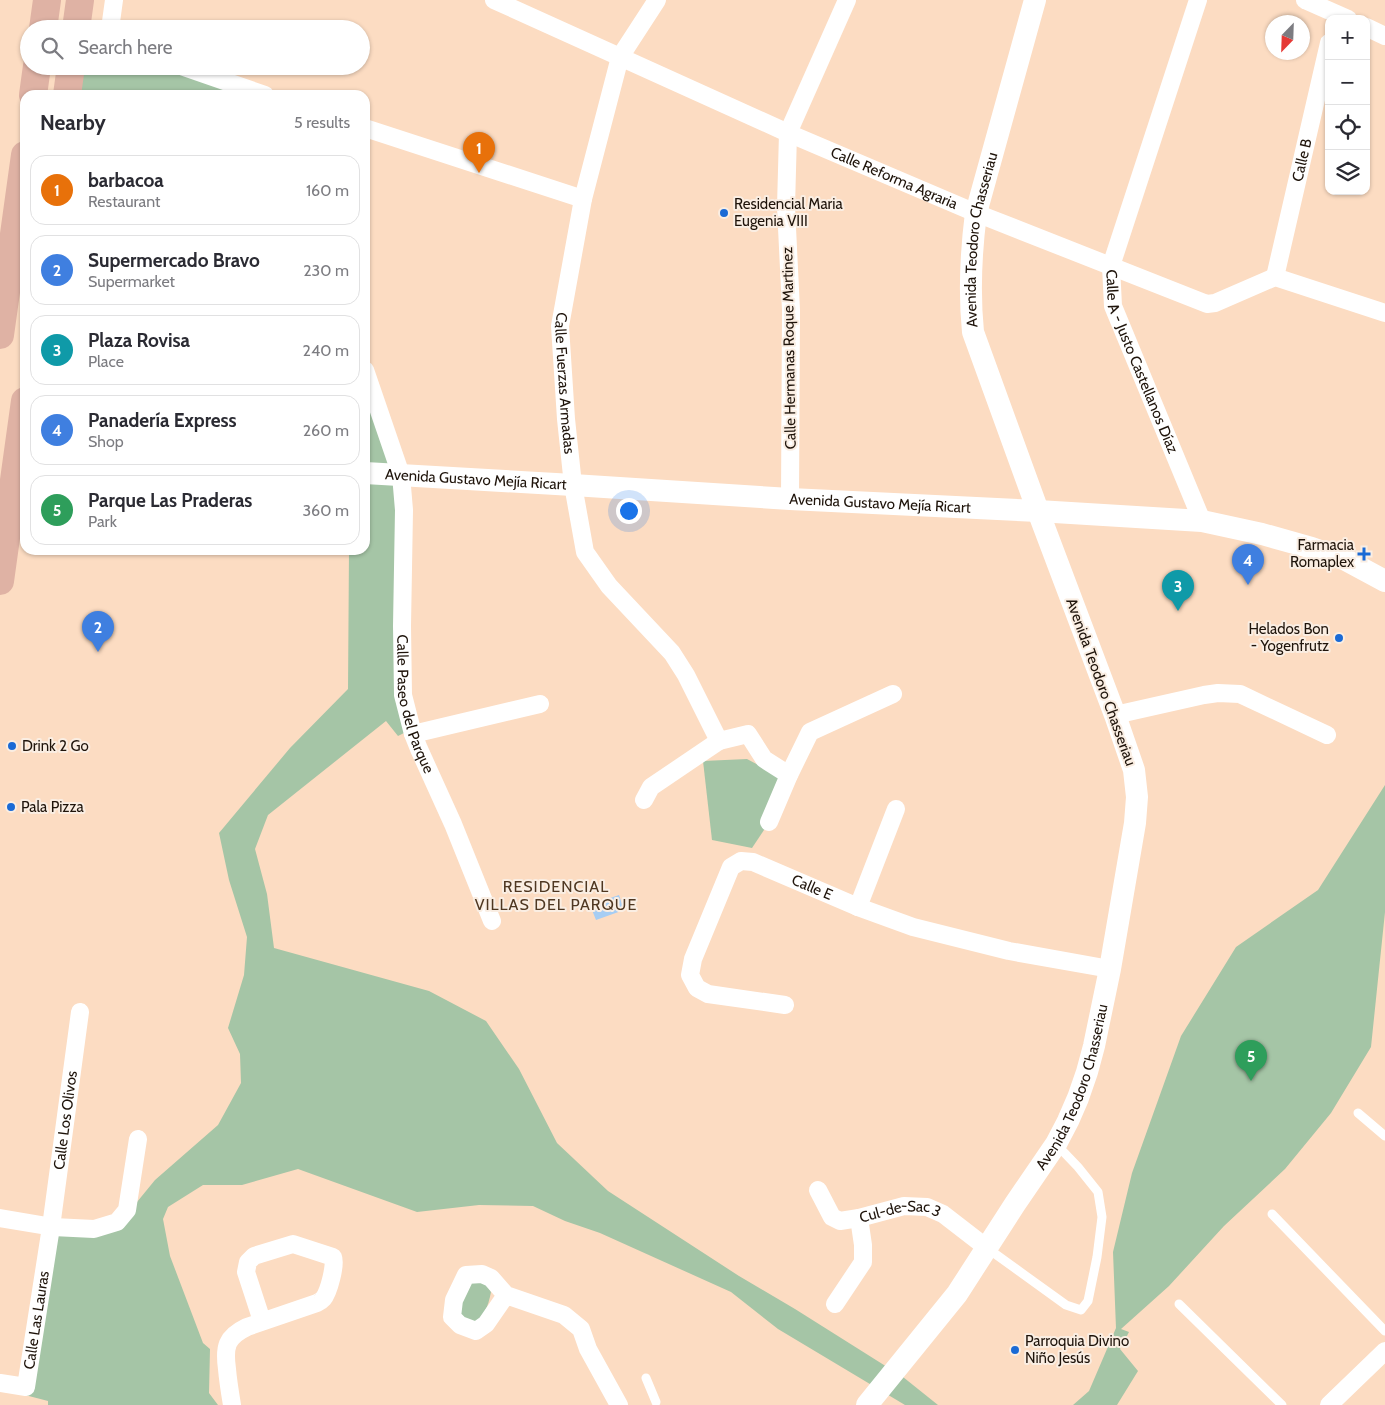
<!DOCTYPE html>
<html lang="en">
<head>
<meta charset="utf-8">
<style>
	body { margin:0; font-family:Cabin,sans-serif; background:#f2f2f3; color:#2b2b33 }
	.controls { position:absolute; right:15px; top:15px; display:grid; overflow:hidden; border-radius:10px; box-shadow:0 1px 4px #0004 }
	.controls button { width:45px; height:45px; display:grid; place-items:center; padding:0; border:0; border-bottom:1px solid #e1e1e2; background:#fff; color:#2b2b33; font:25px sans-serif }
	.compass { position:absolute; left:1265px; top:15px; width:45px; height:45px; border-radius:50%; background:#fff; box-shadow:0 1px 4px #0004; rotate:203deg }
	.you { position:absolute; left:628px; top:510px; width:18px; height:18px; margin:-12px; border:4px solid #fff; border-radius:50%; background:#1a73e8; box-shadow:0 0 0 8px #1a73e833 }
	.badge { display:grid; place-items:center; width:32px; height:32px; border-radius:50%; background:#1a6ad5; color:#fff; font-size:16px; font-weight:700 }
	.pin { position:absolute; translate:-50% -41px; filter:drop-shadow(0 1px 2px #0008) }
	.pin::after { content:''; position:absolute; top:26px; width:18px; height:15px; background:inherit; clip-path:polygon(0 0,100% 0,50% 100%) }
	.list { margin:0; padding:0; list-style:none }
	h2 { display:flex; justify-content:space-between; align-items:center; height:65px; margin:0; padding:0 20px; font-size:21px }
	h2 small { font-size:16px; font-weight:400; color:#7c7c81 }
	.list li { display:grid; grid-template-columns:32px 1fr auto; gap:15px; align-items:center; box-sizing:border-box; height:70px; margin:0 10px 10px; padding:0 10px; border:1px solid #e1e1e2; border-radius:15px }
	.list b { display:block; font-size:19px; white-space:nowrap }
	.list p { margin:0; font-size:16px; white-space:nowrap; color:#7c7c81 }
	.list em { font-size:16px; font-style:normal; color:#7c7c81 }
	.icon { flex:none; width:28px; height:28px; fill:none; stroke:currentColor; stroke-width:2; stroke-linecap:round; stroke-linejoin:round }
	.map { position:relative; flex:none; width:1385px; height:1405px; overflow:hidden }
	.search { position:absolute; background:#fff; box-shadow:0 1px 4px #0004; left:20px; top:20px; width:350px; height:55px; display:flex; align-items:center; gap:12px; box-sizing:border-box; padding:0 18px; border-radius:28px; color:#7c7c81; font-size:19px }
	.panel { position:absolute; background:#fff; box-shadow:0 1px 4px #0004; left:20px; top:90px; width:350px; height:465px; border-radius:15px }
	.map>svg:first-child { display:block }
	.green { fill:#a5c5a6 }
	.water { fill:#a6cdf3 }
	.lines { fill:none; stroke-linecap:round; stroke-linejoin:round }
	.service { stroke:#fff; stroke-width:9 }
	.minor { stroke:#fff; stroke-width:18 }
	.tertiary { stroke:#fff; stroke-width:22 }
	.primary { stroke:#dfb2a4; stroke-width:28 }
	.poi-dot { fill:#1a6ad5; stroke:#faeee3; stroke-width:2 }
	.labels { text-anchor:middle; dominant-baseline:central; stroke-width:4; stroke-linejoin:round; paint-order:stroke }
	.street-label { font-size:15px; fill:#1f140b; stroke:#faeee3 }
	.poi-label { font-size:15px; fill:#1f140b; stroke:#faeee3; text-anchor:start }
	.neighbourhood-label { font-size:16px; letter-spacing:1px; fill:#4f3721; stroke:#faeee3 }
</style>
</head>
<body>
<div class="map">
<svg width="1385" height="1405" viewBox="0 0 1385 1405">
	<rect width="100%" height="100%" fill="#fcdcc2"/>
	<g class="green">
		<path d="M83 66H157L263 95H79Z"/>
		<path d="M365 380 397 475 412 729 398 736 386 721 268 815 255 849 267 894 274 948 429 991 486 1021 519 1069 557 1143 608 1191 739 1276 795 1309 903 1377 938 1405H905L778 1329 731 1292 600 1233 565 1221 533 1206 479 1205 417 1212 298 1169 242 1185H203L168 1207 163 1219 170 1256 203 1343 210 1349 209 1393 218 1405H48V1401L25 1395 53 1227 95 1230 128 1213 155 1180 218 1125 241 1083 240 1054 228 1028 244 975 247 937 229 880 219 833 290 748 348 689 349 550H365Z"/>
		<path d="M747 759 779 776 766 827 752 848 712 840 703 761Z"/>
		<path d="M1385 785V912L1371 1047 1331 1113 1285 1169 1224 1226 1169 1286 1121 1329 1129 1332 1120 1349 1138 1371 1117 1405H1073L1089 1391 1116 1328 1113 1252 1132 1173 1181 1036 1236 947 1318 890Z"/>
		<path d="M474 1278 484 1280 491 1292C488 1307 485 1314 474 1325L458 1316 461 1305Z"/>
	</g>
	<path class="water" d="M619 895 624 910 596 920 590 905Z"/>
	<g class="lines">
		<g class="service">
			<path d="M1358 1113 1385 1136"/>
			<path d="M1272 1214 1385 1331"/>
			<path d="M987 1248 1066 1305 1081 1310 1088 1301 1097 1257 1102 1217 1098 1192 1078 1167 1056 1144"/>
			<path d="M1179 1304 1282 1405"/>
			<path d="M646 1378 656 1402"/>
		</g>
		<g class="minor">
			<path id="s1" d="M494 0 788 133 976 213 1207 304 1215 303 1275 277 1385 313"/>
			<path id="s2" d="M657 0 620 57 583 199 560 326 566 419 573 485 585 552 609 586 672 653 686 675 719 741 748 734 764 759 789 775"/>
			<path id="s3" d="M1198 0 1111 266 1113 306 1202 521"/>
			<path d="M1305 0 1348 19"/>
			<path d="M1366 27 1385 36"/>
			<path d="M110 29 114 0"/>
			<path d="M181 66 265 95"/>
			<path d="M365 128 583 199"/>
			<path id="s4" d="M1275 277 1329 43"/>
			<path id="s5" d="M365 370 401 475 404 510 402 626 403 695 413 734 419 749 453 824 492 921"/>
			<path d="M790 499 791 310 786 207 788 133 847 0"/>
			<path d="M1115 715 1204 695 1218 693 1240 694 1327 735"/>
			<path d="M413 734 540 704"/>
			<path d="M644 800 651 787 719 741"/>
			<path d="M769 822 789 775 810 732 893 694"/>
			<path d="M858 907 896 809"/>
			<path id="s6" d="M785 1005 708 994 697 988 690 975 693 959 731 867 741 861 753 862 858 907 913 927 1009 951 1110 969"/>
			<path id="s7" d="M818 1190 832 1217 840 1221 859 1218 904 1206 927 1207 943 1214 987 1248"/>
			<path d="M0 1218 53 1227 94 1229 117 1222 127 1210 138 1139"/>
			<path d="M506 1295 486 1324 476 1331 460 1325 452 1317 454 1300 466 1275 482 1274 491 1278 506 1295 564 1315 581 1329 588 1349 619 1405"/>
			<path d="M835 1304 863 1262V1245L859 1218"/>
			<path id="s8" d="M0 1383 26 1387 51 1227 80 1012"/>
			<path d="M232 1405C230 1393 228 1381 227 1369 224 1347 226 1337 247 1327L317 1303C317 1303 323 1300 323 1299 329 1292 336 1264 333 1257L293 1244 254 1256 248 1262 246 1272 262 1321"/>
			<path d="M1329 1405 1385 1351"/>
		</g>
		<g class="tertiary">
			<path id="s9" d="M365 473 573 485 790 499 1038 511 1202 521 1262 534 1312 548 1346 560 1385 581"/>
			<path id="s10" d="M867 1405 957 1294 1015 1204 1056 1144 1068 1121 1078 1098 1087 1072 1094 1046 1110 969 1135 823 1137 797 1134 770 1115 715 1038 511 973 332C969 292 971 252 976 213L1035 0"/>
		</g>
		<g class="primary">
			<path d="M43 29 47 0"/>
			<path d="M76 29 80 0"/>
			<path d="M33 95 37 66"/>
			<path d="M67 95 71 66"/>
			<path d="M0 335 25 155"/>
			<path d="M0 581 25 401"/>
		</g>
	</g>
	<g class="poi-dot">
		<circle cx="724" cy="213" r="5"/>
		<path d="M1361.5 546.5h5v5h5v5h-5v5h-5v-5h-5v-5h5z"/>
		<circle cx="1339" cy="638" r="5"/>
		<circle cx="12" cy="746" r="5"/>
		<circle cx="11" cy="807" r="5"/>
		<circle cx="1015" cy="1350" r="5"/>
	</g>
	<g class="labels">
		<g class="street-label">
			<text stroke="none"><textPath href="#s4" startOffset="120">Calle B</textPath></text>
			<text stroke="none"><textPath href="#s1" startOffset="438">Calle Reforma Agraria</textPath></text>
			<text stroke="none"><textPath href="#s10" startOffset="1268">Avenida Teodoro Chasseriau</textPath></text>
			<text transform="translate(789 348) rotate(-91)">Calle Hermanas Roque Martinez</text>
			<text stroke="none"><textPath href="#s3" startOffset="381">Calle A - Justo Castellanos Díaz</textPath></text>
			<text stroke="none"><textPath href="#s2" startOffset="401">Calle Fuerzas Armadas</textPath></text>
			<text stroke="none"><textPath href="#s9" startOffset="111">Avenida Gustavo Mejía Ricart</textPath></text>
			<text stroke="none"><textPath href="#s9" startOffset="516">Avenida Gustavo Mejía Ricart</textPath></text>
			<text transform="translate(1101 682) rotate(70)">Avenida Teodoro Chasseriau</text>
			<text stroke="none"><textPath href="#s5" startOffset="342">Calle Paseo del Parque</textPath></text>
			<text stroke="none"><textPath href="#s6" startOffset="309">Calle E</textPath></text>
			<text stroke="none"><textPath href="#s10" startOffset="382">Avenida Teodoro Chasseriau</textPath></text>
			<text stroke="none"><textPath href="#s8" startOffset="296">Calle Los Olivos</textPath></text>
			<text stroke="none"><textPath href="#s7" startOffset="101">Cul-de-Sac 3</textPath></text>
			<text stroke="none"><textPath href="#s8" startOffset="94">Calle Las Lauras</textPath></text>
		</g>
		<g class="poi-label">
			<text x="734" y="204">Residencial Maria<tspan x="734" dy="17">Eugenia VIII</tspan></text>
			<text x="1354" y="545" text-anchor="end">Farmacia<tspan x="1354" dy="17">Romaplex</tspan></text>
			<text x="1329" y="629" text-anchor="end">Helados Bon<tspan x="1329" dy="17">- Yogenfrutz</tspan></text>
			<text x="22" y="746">Drink 2 Go</text>
			<text x="21" y="807">Pala Pizza</text>
			<text x="1025" y="1341">Parroquia Divino<tspan x="1025" dy="17">Niño Jesús</tspan></text>
		</g>
		<g class="neighbourhood-label">
			<text x="556" y="886">RESIDENCIAL<tspan x="556" dy="18">VILLAS DEL PARQUE</tspan></text>
		</g>
	</g>
</svg>
<div class="controls">
<button>+</button>
<button>−</button>
<button><svg class="icon" aria-label="locate" viewBox="0 0 24 24"><circle cx="12" cy="12" r="6"/><path d="M12 2v4M12 18v4M2 12h4M18 12h4"/></svg></button>
<button><svg class="icon" aria-label="layers" viewBox="0 0 24 24"><path d="M12 4l9 5-9 5-9-5zM3 14l9 5 9-5"/></svg></button>
</div>
<svg class="compass" viewBox="-18 -18 36 36"><path d="M0-13l5 13h-10z" fill="#e53935"/><path d="M0 13l5-13h-10z" fill="#7c7c81"/></svg>
<div class="you"></div>
<div class="pin badge" style="left:479px;top:173px;background:#e8710a">1</div>
<div class="pin badge" style="left:98px;top:652px;background:#3f7fe0">2</div>
<div class="pin badge" style="left:1178px;top:611px;background:#0f9aa8">3</div>
<div class="pin badge" style="left:1248px;top:585px;background:#3f7fe0">4</div>
<div class="pin badge" style="left:1251px;top:1081px;background:#2e9e5b">5</div>
<div class="search"><svg class="icon" aria-label="search" viewBox="0 0 24 24"><circle cx="10" cy="10" r="6"/><path d="M15 15l6 6"/></svg>Search here</div>
<section class="panel">
<h2>Nearby<small>5 results</small></h2>
<ul class="list">
<li><span class="badge" style="background:#e8710a">1</span><div><b>barbacoa</b><p>Restaurant</p></div><em>160 m</em></li>
<li><span class="badge" style="background:#3f7fe0">2</span><div><b>Supermercado Bravo</b><p>Supermarket</p></div><em>230 m</em></li>
<li><span class="badge" style="background:#0f9aa8">3</span><div><b>Plaza Rovisa</b><p>Place</p></div><em>240 m</em></li>
<li><span class="badge" style="background:#3f7fe0">4</span><div><b>Panadería Express</b><p>Shop</p></div><em>260 m</em></li>
<li><span class="badge" style="background:#2e9e5b">5</span><div><b>Parque Las Praderas</b><p>Park</p></div><em>360 m</em></li>
</ul>
</section>
</div>
</body>
</html>
